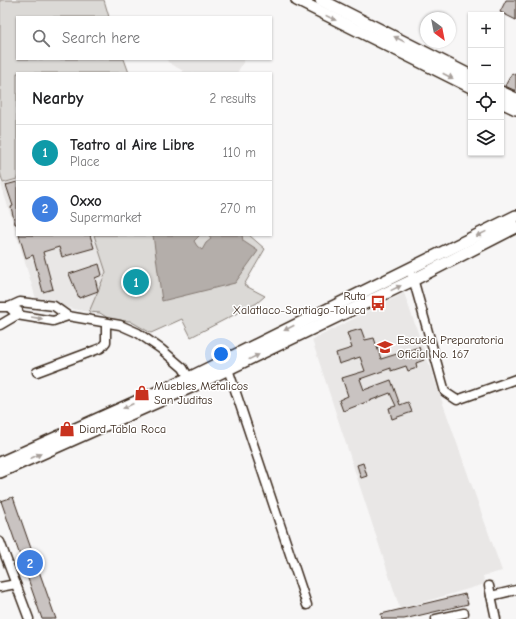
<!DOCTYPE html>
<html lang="en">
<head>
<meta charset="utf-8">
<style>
	body { margin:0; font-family:"Comic Neue",sans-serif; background:#f6f6f6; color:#202124 }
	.controls { position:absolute; right:12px; top:12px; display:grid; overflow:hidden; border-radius:0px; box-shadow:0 1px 3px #0004 }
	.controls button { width:36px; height:36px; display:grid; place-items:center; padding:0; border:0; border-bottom:1px solid #e0e0e0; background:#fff; color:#202124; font:20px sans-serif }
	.compass { position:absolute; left:420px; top:12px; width:36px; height:36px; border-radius:50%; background:#fff; box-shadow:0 1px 3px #0004; rotate:148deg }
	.you { position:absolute; left:221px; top:354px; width:14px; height:14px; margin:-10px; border:3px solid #fff; border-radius:50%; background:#1a73e8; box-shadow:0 0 0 6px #1a73e833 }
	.badge { display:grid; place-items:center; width:26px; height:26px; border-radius:50%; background:#0b8043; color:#fff; font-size:13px; font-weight:700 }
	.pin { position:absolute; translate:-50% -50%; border:2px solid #fff; box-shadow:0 1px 4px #0006 }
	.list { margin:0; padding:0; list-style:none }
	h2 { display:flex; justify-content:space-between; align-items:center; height:52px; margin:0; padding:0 16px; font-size:17px }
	h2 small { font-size:13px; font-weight:400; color:#757577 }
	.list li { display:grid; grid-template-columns:26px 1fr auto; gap:12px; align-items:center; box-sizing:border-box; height:56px; padding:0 16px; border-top:1px solid #e0e0e0 }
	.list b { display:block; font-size:15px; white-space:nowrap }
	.list p { margin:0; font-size:13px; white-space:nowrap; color:#757577 }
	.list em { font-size:13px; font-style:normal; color:#757577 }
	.icon { flex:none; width:22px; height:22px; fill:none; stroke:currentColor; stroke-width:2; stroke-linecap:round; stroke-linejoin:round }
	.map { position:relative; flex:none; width:516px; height:619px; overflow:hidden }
	.search { position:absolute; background:#fff; box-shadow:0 1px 3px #0004; left:16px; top:16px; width:256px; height:44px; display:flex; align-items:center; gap:10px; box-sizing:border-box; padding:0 14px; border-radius:0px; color:#757577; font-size:15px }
	.panel { position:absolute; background:#fff; box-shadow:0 1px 3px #0004; left:16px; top:72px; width:256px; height:164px; border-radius:0px }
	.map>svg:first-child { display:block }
	.built { fill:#e9e7e6 }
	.green { fill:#dbd9d6; stroke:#8b827a }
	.water { fill:#b4aeaa; stroke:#847972 }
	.building { fill:#c9c3c1; stroke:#3b2a1e }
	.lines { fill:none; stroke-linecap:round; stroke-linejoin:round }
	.minor-casing { stroke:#3b2a1e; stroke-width:11 }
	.secondary-casing { stroke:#3b2a1e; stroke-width:14 }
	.minor { stroke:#fff; stroke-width:8 }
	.secondary { stroke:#fff; stroke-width:11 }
	.oneway { fill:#a79f9a }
	.labels { text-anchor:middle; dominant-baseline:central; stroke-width:3; stroke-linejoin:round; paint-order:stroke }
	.poi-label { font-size:12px; fill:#3b2a1e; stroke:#fff; text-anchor:start }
</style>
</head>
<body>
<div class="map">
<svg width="516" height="619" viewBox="0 0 516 619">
	<rect width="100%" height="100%" fill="#f7f6f6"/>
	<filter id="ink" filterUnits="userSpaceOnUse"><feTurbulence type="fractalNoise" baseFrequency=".025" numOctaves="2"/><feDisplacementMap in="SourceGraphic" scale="8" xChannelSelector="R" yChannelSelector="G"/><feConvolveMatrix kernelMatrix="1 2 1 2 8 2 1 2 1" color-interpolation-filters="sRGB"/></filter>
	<g filter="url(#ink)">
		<g class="built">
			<path d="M167 59H245L237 73H182L183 71 168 62Z"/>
			<path d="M17 179V235H94L106 272 89 312 37 302 1 184Z"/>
			<path d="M404 293 502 571 483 576 485 584 400 609 312 340Z"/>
		</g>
		<g class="green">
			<path d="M0 0H104L109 17H17V59H124L129 73H17V179L3 183 0 172Z"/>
			<path d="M94 235H249L265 249 244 285 265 296 257 303 191 337 182 319 151 333 130 321 111 320 100 313 89 312 106 272Z"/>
		</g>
		<path class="water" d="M153 235H200L194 241 197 246 202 250 206 243 211 239 208 235H242L243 241 258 251 235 283 162 301Z"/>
		<g class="building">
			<path d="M506 0H516V20L500 12Z"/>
			<path d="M512 73 516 75V91L505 86Z"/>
			<path d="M17 182V224H15L11 207 13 206 6 185Z"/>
			<path d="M19 235H90L94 248 62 257 59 247 43 252 53 289 43 292 33 255 26 258Z"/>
			<path d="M99 264 102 275 95 278 98 291 79 298 69 274Z"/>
			<path d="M361 329 365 340 374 338 381 359 419 347 424 360 416 363 417 368 408 371 406 366 391 371V368L360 379 364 390 391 380 400 405 408 402 412 412 392 419 389 408 396 406 390 393 343 411 339 400 348 396 342 378 365 371 360 357 339 364 336 353 352 348 347 333Z"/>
			<path d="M363 463 367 476 361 478 357 465Z"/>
			<path d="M13 497 28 540 56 619H42L1 501Z"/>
			<path d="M465 594 468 604 404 619H382L381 614Z"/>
		</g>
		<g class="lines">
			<defs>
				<g id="minor">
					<path d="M412 275 445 392 457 400 516 379"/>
					<path d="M0 307H9L20 302 54 306 68 316 120 325 138 333 161 349 183 368 191 381"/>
					<path d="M9 307 17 315 53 321 68 316"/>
					<path d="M0 325 17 315 18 311"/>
					<path d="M228 369 307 605"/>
					<path d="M37 372 101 348 106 342V323"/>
					<path d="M0 542 29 619"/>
					<path d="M489 586 496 619"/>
					<path d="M0 587 16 584"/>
					<path d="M491 596 516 590"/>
					<path d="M436 619 464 613"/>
				</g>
				<g id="secondary">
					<path d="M297 0 471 87"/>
					<path d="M321 0 471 76"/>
					<path d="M501 92 516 99"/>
					<path d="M501 102 516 109"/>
					<path d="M0 463 189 378 516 216"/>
					<path d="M0 472 193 386 413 280 516 227"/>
				</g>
			</defs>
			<use href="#minor" class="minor-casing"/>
			<use href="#secondary" class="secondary-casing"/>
			<use href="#minor" class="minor"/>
			<use href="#secondary" class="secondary"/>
		</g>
		<defs><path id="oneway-solid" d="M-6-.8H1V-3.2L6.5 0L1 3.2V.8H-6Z"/></defs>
		<g class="oneway">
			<use href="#oneway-solid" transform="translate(331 18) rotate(26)"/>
			<use href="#oneway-solid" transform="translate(399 39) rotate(-153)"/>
			<use href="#oneway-solid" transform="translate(448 76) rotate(27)"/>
			<use href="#oneway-solid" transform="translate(481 234) rotate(154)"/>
			<use href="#oneway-solid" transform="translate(396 288) rotate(-26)"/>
			<use href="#oneway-solid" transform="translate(37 318) rotate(9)"/>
			<use href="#oneway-solid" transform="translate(289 328) rotate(153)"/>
			<use href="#oneway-solid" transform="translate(254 357) rotate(-26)"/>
			<use href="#oneway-solid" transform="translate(128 406) rotate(156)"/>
			<use href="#oneway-solid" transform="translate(36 456) rotate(-24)"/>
		</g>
	</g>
	<defs>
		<symbol id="bus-bare" viewBox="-9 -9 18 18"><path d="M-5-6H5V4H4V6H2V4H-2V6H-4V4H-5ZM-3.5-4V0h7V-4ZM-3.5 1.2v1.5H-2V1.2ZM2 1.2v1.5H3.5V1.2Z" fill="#c8321e" stroke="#fff" stroke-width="2.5" paint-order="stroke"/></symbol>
		<symbol id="school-bare" viewBox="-9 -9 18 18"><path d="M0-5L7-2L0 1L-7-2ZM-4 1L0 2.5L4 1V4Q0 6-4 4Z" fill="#c8321e" stroke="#fff" stroke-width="2.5" paint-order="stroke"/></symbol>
		<symbol id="shop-bare" viewBox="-9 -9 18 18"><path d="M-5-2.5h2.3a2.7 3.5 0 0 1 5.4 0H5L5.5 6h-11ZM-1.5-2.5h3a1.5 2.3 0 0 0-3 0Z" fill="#c8321e" stroke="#fff" stroke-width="2.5" paint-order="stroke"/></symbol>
	</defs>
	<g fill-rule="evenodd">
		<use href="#bus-bare" x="367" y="292" width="22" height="22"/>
		<use href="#school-bare" x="374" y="336" width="22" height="22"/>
		<use href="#shop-bare" x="131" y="382" width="22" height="22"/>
		<use href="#shop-bare" x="56" y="418" width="22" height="22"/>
	</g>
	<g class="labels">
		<g class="poi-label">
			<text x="366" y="296" text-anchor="end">Ruta<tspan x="366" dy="14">Xalatlaco-Santiago-Toluca</tspan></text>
			<text x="397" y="340">Escuela Preparatoria<tspan x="397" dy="14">Oficial No. 167</tspan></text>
			<text x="154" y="386">Muebles Metalicos<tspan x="154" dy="14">San Juditas</tspan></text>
			<text x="79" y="429">Diard Tabla Roca</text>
		</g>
	</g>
</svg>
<div class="controls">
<button>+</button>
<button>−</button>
<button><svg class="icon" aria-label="locate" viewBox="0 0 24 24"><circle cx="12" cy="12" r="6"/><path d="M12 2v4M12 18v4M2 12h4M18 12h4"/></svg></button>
<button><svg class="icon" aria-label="layers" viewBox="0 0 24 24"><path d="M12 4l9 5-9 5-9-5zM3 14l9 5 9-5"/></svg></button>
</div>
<svg class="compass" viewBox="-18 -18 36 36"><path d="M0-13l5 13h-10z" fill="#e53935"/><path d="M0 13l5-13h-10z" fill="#757577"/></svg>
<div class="you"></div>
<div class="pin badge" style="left:136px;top:282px;background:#0f9aa8">1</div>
<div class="pin badge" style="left:30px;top:563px;background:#3f7fe0">2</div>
<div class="search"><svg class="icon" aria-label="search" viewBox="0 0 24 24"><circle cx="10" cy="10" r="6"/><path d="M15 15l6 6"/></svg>Search here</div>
<section class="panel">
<h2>Nearby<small>2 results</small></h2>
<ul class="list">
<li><span class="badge" style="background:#0f9aa8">1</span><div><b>Teatro al Aire Libre</b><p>Place</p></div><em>110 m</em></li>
<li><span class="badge" style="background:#3f7fe0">2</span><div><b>Oxxo</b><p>Supermarket</p></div><em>270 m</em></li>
</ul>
</section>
</div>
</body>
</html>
